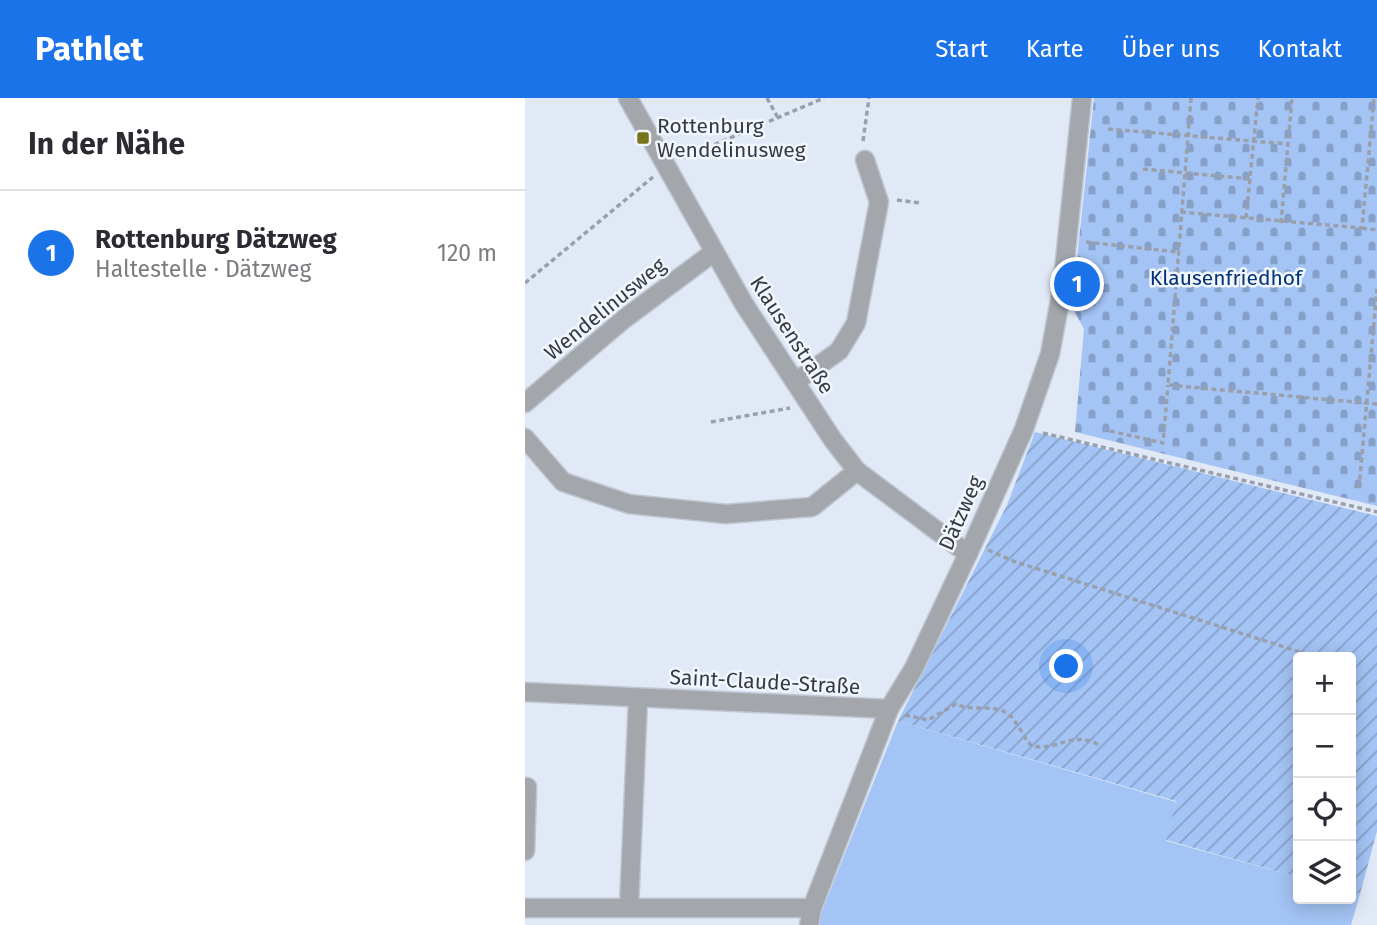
<!DOCTYPE html>
<html lang="de">
<head>
<meta charset="utf-8">
<style>
	body { margin:0; font-family:"Fira Sans",sans-serif; background:#f7f7f7; color:#2b2b33 }
	.controls { position:absolute; right:21px; bottom:21px; display:grid; overflow:hidden; border-radius:7px; box-shadow:0 4px 18px #0003 }
	.controls button { width:63px; height:63px; display:grid; place-items:center; padding:0; border:0; border-bottom:2px solid #e1e1e2; background:#fff; color:#2b2b33; font:35px sans-serif }
	.you { position:absolute; left:542px; top:569px; width:24px; height:24px; margin:-18px; border:5px solid #fff; border-radius:50%; background:#1a73e8; box-shadow:0 0 0 10px #1a73e833 }
	.badge { display:grid; place-items:center; width:46px; height:46px; border-radius:50%; background:#1a73e8; color:#fff; font-size:23px; font-weight:700 }
	.pin { position:absolute; translate:-50% -50%; border:4px solid #fff; box-shadow:0 2px 7px #0006 }
	.list { margin:0; padding:0; list-style:none }
	h2 { display:flex; justify-content:space-between; align-items:center; height:91px; margin:0; padding:0 28px; font-size:30px }
	h2 small { font-size:23px; font-weight:400; color:#7c7c81 }
	.list li { display:grid; grid-template-columns:46px 1fr auto; gap:21px; align-items:center; box-sizing:border-box; height:126px; padding:0 28px; border-top:2px solid #e1e1e2 }
	.list b { display:block; font-size:26px; white-space:nowrap }
	.list p { margin:0; font-size:23px; white-space:nowrap; color:#7c7c81 }
	.list em { font-size:23px; font-style:normal; color:#7c7c81 }
	.icon { flex:none; width:38px; height:38px; fill:none; stroke:currentColor; stroke-width:2; stroke-linecap:round; stroke-linejoin:round }
	.map { position:relative; flex:none; width:852px; height:827px; overflow:hidden }
	header { display:flex; align-items:center; gap:42px; box-sizing:border-box; height:98px; padding:0 35px; background:#1a73e8; color:#fff }
	header strong { font-size:33px }
	nav { display:flex; gap:38px; margin-inline-start:auto; font-size:24px }
	main { display:flex }
	aside { flex:1; background:#fff }
	.map>svg:first-child { display:block }
	.grass { fill:#a4c4f5 }
	.cemetery { fill:url(#cemetery-stones) }
	.garden { fill:url(#garden-furrows) }
	.lines { fill:none; stroke-linecap:round; stroke-linejoin:round }
	.minor-casing { stroke:#bfc6d2; stroke-width:21 }
	.path { stroke:#9aa0ab; stroke-width:3.5; stroke-dasharray:5 3.5; stroke-linecap:butt }
	.minor { stroke:#a3a7ac; stroke-width:18 }
	.poi-dot { fill:#76751a; stroke:#f1f6ff; stroke-width:2.5 }
	.labels { text-anchor:middle; dominant-baseline:central; stroke-width:5; stroke-linejoin:round; paint-order:stroke }
	.poi-label { font-size:21px; fill:#373b40; stroke:#f1f6ff; text-anchor:start }
	.park-label { font-size:21px; fill:#043375; stroke:#f1f6ff }
	.street-label { font-size:21px; fill:#373b40; stroke:#f1f6ff }
</style>
</head>
<body>
<header>
<strong>Pathlet</strong>
<nav><a>Start</a><a>Karte</a><a>Über uns</a><a>Kontakt</a></nav>
</header>
<main>
<aside>
<h2>In der Nähe<small></small></h2>
<ul class="list">
<li><span class="badge">1</span><div><b>Rottenburg Dätzweg</b><p>Haltestelle · Dätzweg</p></div><em>120 m</em></li>
</ul>
</aside>
<div class="map">
<svg width="852" height="827" viewBox="0 0 852 827">
	<defs>
		<pattern id="cemetery-stones" width="16" height="16" patternUnits="userSpaceOnUse" patternTransform="scale(1.75)"><rect width="16" height="16" fill="#a4c4f5"/><path d="M2 7V4a2 2 0 0 1 4 0v3zM10 15v-3a2 2 0 0 1 4 0v3z" fill="#86a0c8"/></pattern>
		<pattern id="garden-furrows" width="10" height="10" patternUnits="userSpaceOnUse" patternTransform="scale(1.75)"><rect width="10" height="10" fill="#a4c4f5"/><path d="M-1 1l2-2M0 10L10 0M9 11l2-2" fill="none" stroke="#86a0c8"/></pattern>
	</defs>
	<rect width="100%" height="100%" fill="#e1e9f7"/>
	<path class="grass" d="M373 623 651 704 641 743 773 779V801H826V794L835 796 826 827H294L297 813Z"/>
	<path class="cemetery" d="M569 0H852V408L550 334 559 231 547 209Z"/>
	<path class="garden" d="M510 334 852 418V733L835 796 826 794V559H773V779L641 742 651 703 373 623 482 407Z"/>
	<g class="lines">
		<defs>
			<g id="minor">
				<path d="M103 0 219 206 308 342 332 373 443 456"/>
				<path d="M270 284 314 253 331 225 354 104 340 62"/>
				<path d="M0 305 99 221 189 154"/>
				<path d="M0 340 38 384 104 406 201 416 287 409 332 373"/>
				<path d="M0 594 364 611"/>
				<path d="M0 753 2 689"/>
				<path d="M104 809 113 600"/>
				<path d="M0 810H287"/>
				<path d="M284 827 287 810 364 611 389 570 448 445 499 331 525 256 537 191 557 0"/>
			</g>
		</defs>
		<use href="#minor" class="minor-casing"/>
		<g class="path">
			<path d="M242 0 253 20"/>
			<path d="M666 0 643 287 852 306"/>
			<path d="M583 31 763 46"/>
			<path d="M338 43 344 0"/>
			<path d="M158 60 299 0"/>
			<path d="M618 71 726 81"/>
			<path d="M372 102 395 105"/>
			<path d="M656 114 837 130 849 0"/>
			<path d="M721 120 733 0"/>
			<path d="M756 125 767 0"/>
			<path d="M837 130 852 132"/>
			<path d="M561 144 653 154"/>
			<path d="M0 185 128 79"/>
			<path d="M186 324 265 310"/>
			<path d="M585 333 638 345 643 287"/>
			<path d="M518 335 852 414"/>
			<path d="M834 390 852 191"/>
			<path d="M463 452 488 463 791 559"/>
			<path d="M826 570 830 572"/>
			<path d="M380 617 403 622 431 606C447 614 465 606 480 614 492 620 497 639 507 648 535 653 546 632 574 647"/>
		</g>
		<use href="#minor" class="minor"/>
	</g>
	<rect class="poi-dot" x="111" y="33" width="14" height="14" rx="3.5"/>
	<g class="labels">
		<g class="poi-label">
			<text x="132" y="28">Rottenburg<tspan x="132" dy="24">Wendelinusweg</tspan></text>
		</g>
		<g class="park-label">
			<text x="701" y="180">Klausenfriedhof</text>
		</g>
		<g class="street-label">
			<text transform="translate(80 211) rotate(-39)">Wendelinusweg</text>
			<text transform="translate(267 237) rotate(57)">Klausenstraße</text>
			<text transform="translate(436 415) rotate(-66)">Dätzweg</text>
			<text transform="translate(240 584) rotate(3)">Saint-Claude-Straße</text>
		</g>
	</g>
</svg>
<div class="controls">
<button>+</button>
<button>−</button>
<button><svg class="icon" aria-label="locate" viewBox="0 0 24 24"><circle cx="12" cy="12" r="6"/><path d="M12 2v4M12 18v4M2 12h4M18 12h4"/></svg></button>
<button><svg class="icon" aria-label="layers" viewBox="0 0 24 24"><path d="M12 4l9 5-9 5-9-5zM3 14l9 5 9-5"/></svg></button>
</div>
<div class="you"></div>
<div class="pin badge" style="left:552px;top:186px">1</div>
</div>
</main>
</body>
</html>
